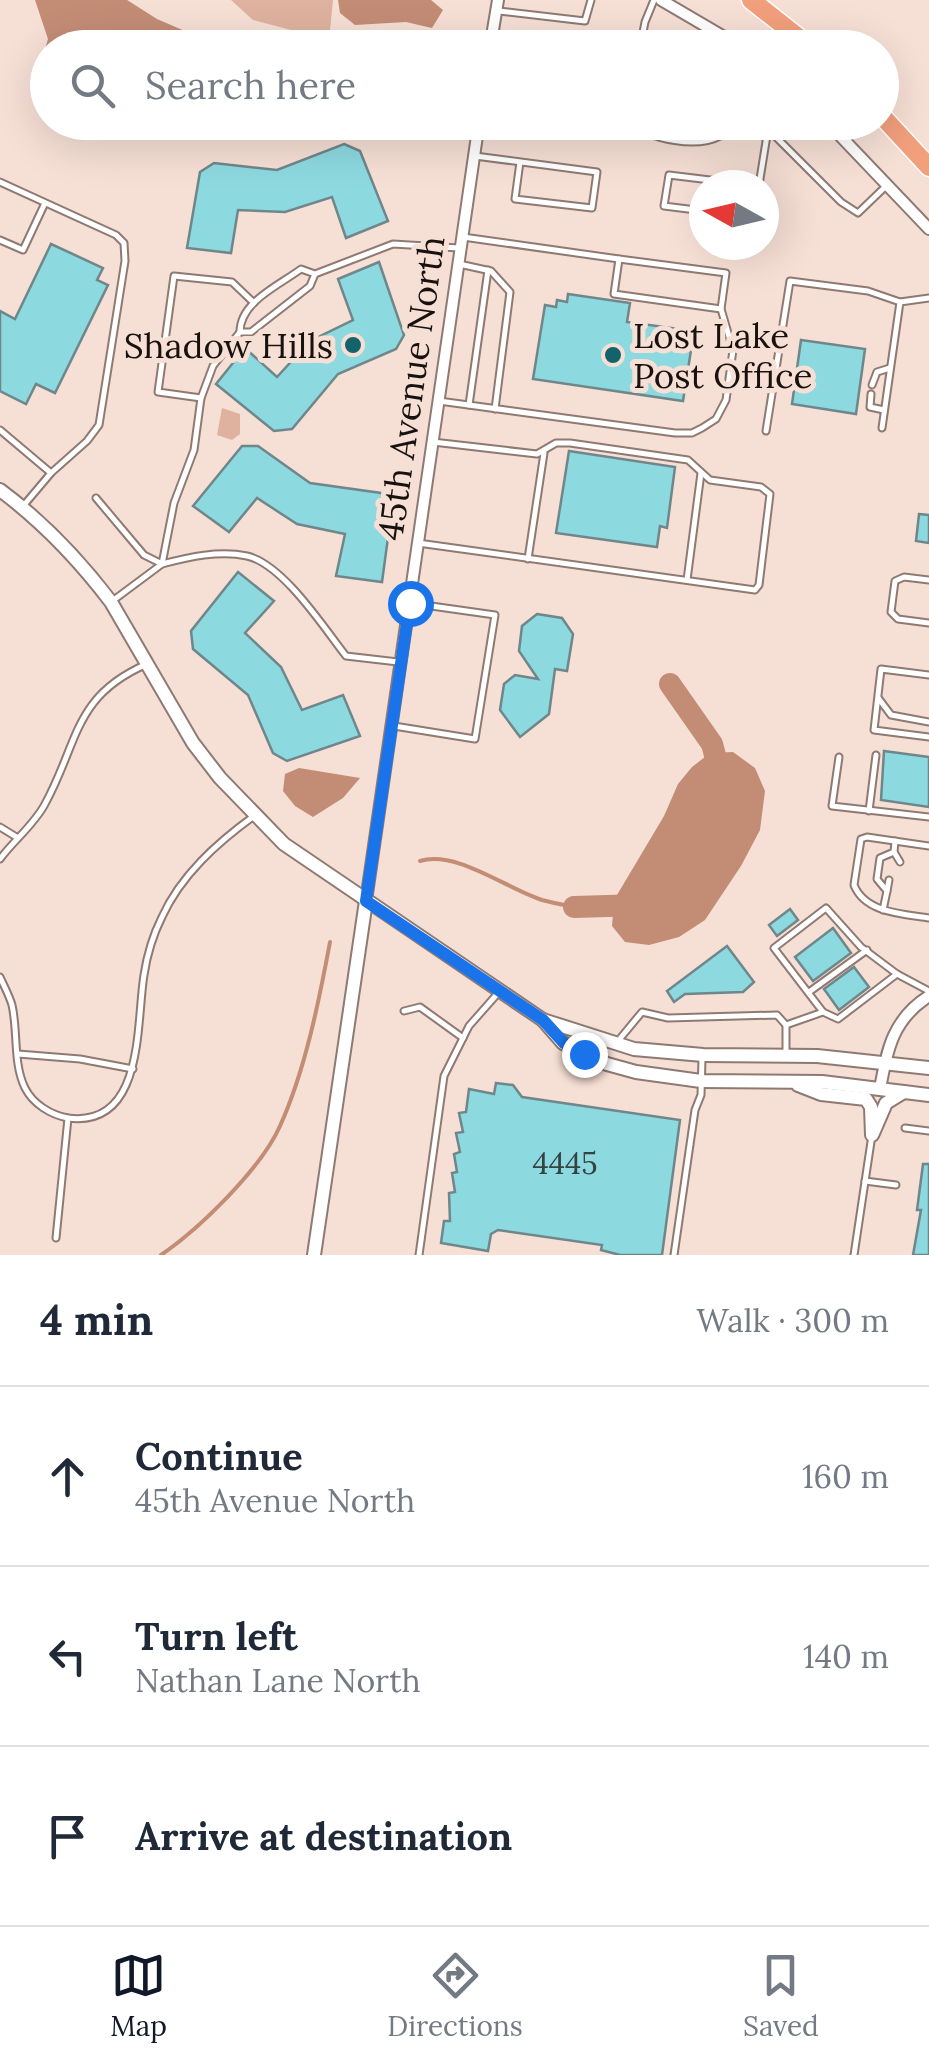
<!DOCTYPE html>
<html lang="en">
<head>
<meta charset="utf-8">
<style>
	body { margin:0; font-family:Lora,serif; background:#f6f6f7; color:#1f2937 }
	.compass { position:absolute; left:689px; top:170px; width:90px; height:90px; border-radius:50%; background:#fff; box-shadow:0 10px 40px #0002; rotate:278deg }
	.stop { position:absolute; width:30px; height:30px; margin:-22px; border:8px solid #1a73e8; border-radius:50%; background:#fff }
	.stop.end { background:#1a73e8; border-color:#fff; box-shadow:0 2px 10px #0008 }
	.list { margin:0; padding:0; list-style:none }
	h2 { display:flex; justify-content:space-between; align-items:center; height:130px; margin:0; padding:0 40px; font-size:42px }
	h2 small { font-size:32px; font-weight:400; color:#747a83 }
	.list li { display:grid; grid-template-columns:65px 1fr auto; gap:30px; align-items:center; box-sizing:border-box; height:180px; padding:0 40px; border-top:2px solid #e0e1e3 }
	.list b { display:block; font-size:38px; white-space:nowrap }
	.list p { margin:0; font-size:32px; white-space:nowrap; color:#747a83 }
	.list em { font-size:32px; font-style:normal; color:#747a83 }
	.icon { flex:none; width:55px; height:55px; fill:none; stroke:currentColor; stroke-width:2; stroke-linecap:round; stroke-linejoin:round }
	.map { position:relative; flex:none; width:929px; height:1255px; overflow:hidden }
	.search { position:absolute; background:#fff; box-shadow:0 10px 40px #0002; left:30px; right:30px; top:30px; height:110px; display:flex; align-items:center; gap:25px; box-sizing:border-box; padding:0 35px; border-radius:55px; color:#747a83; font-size:38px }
	.sheet { height:670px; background:#fff }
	nav { display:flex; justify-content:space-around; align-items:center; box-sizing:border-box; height:140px; border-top:2px solid #e0e1e3; background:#fff; font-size:28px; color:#747a83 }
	nav a { display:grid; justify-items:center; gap:5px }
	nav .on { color:#111827 }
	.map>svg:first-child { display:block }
	.green { fill:#dfb29f }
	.water { fill:#c38c75 }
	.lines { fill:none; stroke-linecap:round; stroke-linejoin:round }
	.stream { stroke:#c38c75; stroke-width:4 }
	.river { stroke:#c38c75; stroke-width:22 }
	.building { fill:#8dd9e0; stroke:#6f878a; stroke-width:2.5 }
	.service-casing { stroke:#8e7a72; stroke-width:9 }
	.minor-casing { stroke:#8e7a72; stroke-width:14 }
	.tertiary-casing { stroke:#8e7a72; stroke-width:16 }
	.motorway-casing { stroke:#fff; stroke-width:21 }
	.service { stroke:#fff; stroke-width:5 }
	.minor { stroke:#fff; stroke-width:10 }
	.tertiary { stroke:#fff; stroke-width:12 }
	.motorway { stroke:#f29f7c; stroke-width:18 }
	.route { stroke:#1a73e8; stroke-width:12 }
	.poi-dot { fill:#14636a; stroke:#f6dfd5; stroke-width:4 }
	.labels { text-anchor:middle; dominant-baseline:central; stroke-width:10; stroke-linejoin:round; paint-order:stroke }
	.number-label { font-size:30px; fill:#354342 }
	.poi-label { font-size:35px; fill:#18110e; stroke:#f6dfd5; text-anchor:start }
	.street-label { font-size:35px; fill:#18110e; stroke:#f6dfd5 }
</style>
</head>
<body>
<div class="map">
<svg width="929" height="1255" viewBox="0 0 929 1255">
	<rect width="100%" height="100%" fill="#f6dfd5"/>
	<g class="green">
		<path d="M231 0H333L329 40 253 20Z"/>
		<path d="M222 408 240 414V434L232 440 217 435Z"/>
	</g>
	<g class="water">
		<path d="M35 0H127L157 19 222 47 48 48 47 115 38 112 34 85 48 39Z"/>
		<path d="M338 0H431L443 10 432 28 406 22 355 25 340 13Z"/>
		<path d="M733 752 755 768 765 791 760 830 741 866 705 920 679 937 649 945 625 942 612 926 614 900 664 816 678 784 692 767 710 753Z"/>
		<path d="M299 768 360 778 343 798 313 817 295 806 283 791 285 774Z"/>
	</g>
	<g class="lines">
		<g class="stream">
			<path d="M420 861C457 850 507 889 542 900 553 903 564 905 574 907"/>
			<path d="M161 1255C199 1229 261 1169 280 1126 305 1071 319 1001 330 942"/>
		</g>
		<g class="river">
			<path d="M670 684 712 744 722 781"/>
			<path d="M574 907 641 905"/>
		</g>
	</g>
	<g class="building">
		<path d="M344 144 360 151 388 221 346 238 332 197 285 212 238 210 231 253 187 248 200 172 214 163 277 170Z"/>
		<path d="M51 244 103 268 97 280 108 285 55 393 36 384 26 404 0 391V311L15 319Z"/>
		<path d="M379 262 404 335 396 349 338 374 292 429 274 431 216 384 245 348 277 377 310 341 353 320 338 279Z"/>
		<path d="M568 294 630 303 627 322 694 331 683 401 533 379 545 305 556 307 557 300 567 302Z"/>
		<path d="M801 340 865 349 856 414 792 404Z"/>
		<path d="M242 446H258L310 483 381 493 392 508 382 582 336 576 345 534 297 524 257 498 229 532 193 506Z"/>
		<path d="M569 451 675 467 667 528 660 526 657 547 556 533Z"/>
		<path d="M919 514 929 515V543L916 541Z"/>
		<path d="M238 572 274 601 245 633 281 667 302 710 343 695 360 736 287 761 273 753 248 695 193 649 191 631Z"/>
		<path d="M537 614 562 618 573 634 567 671 555 669 549 714 520 737 500 710 504 684 515 675 538 679 519 651 522 626Z"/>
		<path d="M884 751 929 757V807L881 800Z"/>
		<path d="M790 909 798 920 777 936 769 925Z"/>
		<path d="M833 928 851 953 813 981 795 957Z"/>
		<path d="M727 946 754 982 743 992 685 994 674 1002 667 991Z"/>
		<path d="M854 967 869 987 839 1010 824 989Z"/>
		<path d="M496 1083 513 1085 522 1097 680 1120 662 1255H620L601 1250 602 1245 498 1230 491 1234 488 1251 441 1243 444 1221H450L449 1193 455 1192 452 1173 457 1172 454 1154 460 1152 456 1133 463 1132 459 1113 466 1112 469 1089 494 1094Z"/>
		<path d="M923 1164H929V1255H913L921 1210H917Z"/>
	</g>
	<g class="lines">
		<defs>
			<g id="service">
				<path d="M499 11 585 21 591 0"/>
				<path d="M640 48 645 22 654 0"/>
				<path d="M633 122C650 141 698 148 720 136L722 122"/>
				<path d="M475 156 597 172 592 208 515 199 520 162"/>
				<path d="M0 182 116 235 124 243 125 261 99 425 87 441 51 473 0 430"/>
				<path d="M759 185 768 129 841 202 858 213 885 187"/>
				<path d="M704 211 664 206 669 175 751 185"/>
				<path d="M463 237 619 259 614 294 721 309"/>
				<path d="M0 240 23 250 45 203"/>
				<path d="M459 264 491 271 510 292 495 409"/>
				<path d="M315 274 310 286 251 332H240C240 302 278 286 301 269L315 274 393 244 459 248"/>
				<path d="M872 385 877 372 890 368"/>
				<path d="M871 394 870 407 884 410"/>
				<path d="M201 398 158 392 174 276 232 282 254 303"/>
				<path d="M439 401 675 433H692L702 428 716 419 726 400 733 350 721 309 726 273 619 259"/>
				<path d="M469 405 488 270"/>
				<path d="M882 428 900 302 929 298"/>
				<path d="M766 431 790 281 868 291 900 302"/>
				<path d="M96 498 144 555 162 564C189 557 219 550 247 556 283 564 324 628 346 656L398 662"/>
				<path d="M24 505 51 473"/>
				<path d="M418 543 755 590 759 585 770 494 761 487 710 480 688 460 570 443H556L537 454 433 442"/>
				<path d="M528 559 544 453"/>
				<path d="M687 580 701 473"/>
				<path d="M929 580 904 577 895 581 891 612 898 619 929 623"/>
				<path d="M111 602 162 564 174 503 194 450 201 398 213 366 240 332"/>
				<path d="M929 675 881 669 874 730 929 737"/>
				<path d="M879 699 891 715 929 722"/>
				<path d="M394 726 475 739 495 615 410 603"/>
				<path d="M839 757 832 806 929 817"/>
				<path d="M869 811 876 755"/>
				<path d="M0 827 18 838"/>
				<path d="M929 846 867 837 861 839 854 885C865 913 903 914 929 918"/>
				<path d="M894 852 900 862"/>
				<path d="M0 859C14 840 34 825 45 804 79 742 73 696 147 664"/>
				<path d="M887 891 889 880"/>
				<path d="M883 910 887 891 877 879 880 858 894 852 895 841"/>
				<path d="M0 977C4 986 9 995 12 1005 18 1031 13 1064 25 1088 33 1104 51 1115 68 1118 145 1128 136 1023 144 975 147 955 153 935 162 917 181 875 217 843 254 816"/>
				<path d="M809 992 867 950"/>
				<path d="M404 1011 420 1007 463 1038"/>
				<path d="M823 1012 838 1019 897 974"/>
				<path d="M618 1041 642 1012 668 1018 777 1015 786 1025"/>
				<path d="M18 1054 80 1059 133 1069"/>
				<path d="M786 1054V1025L823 1012 774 948 826 908 861 947 897 974 929 991"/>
				<path d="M905 1128 929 1131"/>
				<path d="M865 1181 896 1185"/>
				<path d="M56 1238 68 1118"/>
				<path d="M419 1255 444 1076 469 1026 499 992"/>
				<path d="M674 1255 695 1110 701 1095 702 1058"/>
				<path d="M854 1255 872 1135"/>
			</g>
			<g id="minor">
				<path d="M661 0 743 48"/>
				<path d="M490 48 498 0"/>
				<path d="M827 122 929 229"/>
				<path d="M366 901 479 122"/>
				<path d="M880 1089C887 1049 893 1019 929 996"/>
			</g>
			<g id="tertiary">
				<path d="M0 490C43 522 79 560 111 602L193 743 220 778 284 844 543 1020 563 1043 607 1064 636 1072 701 1081 822 1082 929 1095"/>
				<path d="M543 1020 634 1049 703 1055 817 1056 929 1068"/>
				<path d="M798 1085 821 1094 866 1099 871 1107 872 1135"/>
				<path d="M873 1133 886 1103 904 1092"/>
				<path d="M314 1255 366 901"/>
			</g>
			<g id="motorway">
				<path d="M751 0 812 48"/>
				<path d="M882 116 929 167"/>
			</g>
		</defs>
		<use href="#service" class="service-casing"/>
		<use href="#minor" class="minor-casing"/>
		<use href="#tertiary" class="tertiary-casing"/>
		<use href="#motorway" class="motorway-casing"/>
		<use href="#service" class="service"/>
		<use href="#minor" class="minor"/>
		<use href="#tertiary" class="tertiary"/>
		<use href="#motorway" class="motorway"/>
	</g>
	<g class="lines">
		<path class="route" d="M410 603 366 901 543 1020 564 1043 584 1054"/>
	</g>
	<g class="poi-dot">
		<circle cx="353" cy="345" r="10"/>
		<circle cx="613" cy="355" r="10"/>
	</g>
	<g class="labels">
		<g class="number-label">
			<text x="565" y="1163">4445</text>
		</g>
		<g class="poi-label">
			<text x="633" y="335">Lost Lake<tspan x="633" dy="40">Post Office</tspan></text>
			<text x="333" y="345" text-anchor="end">Shadow Hills</text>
		</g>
		<g class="street-label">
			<text transform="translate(411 388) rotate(-82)">45th Avenue North</text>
		</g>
	</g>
</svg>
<svg class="compass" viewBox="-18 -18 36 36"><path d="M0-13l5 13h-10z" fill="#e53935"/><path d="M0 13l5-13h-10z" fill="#747a83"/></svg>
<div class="stop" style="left:410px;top:603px"></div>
<div class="stop end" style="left:584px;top:1054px"></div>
<div class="search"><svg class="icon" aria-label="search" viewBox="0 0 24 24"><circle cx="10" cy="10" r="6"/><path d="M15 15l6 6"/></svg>Search here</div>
</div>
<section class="sheet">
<h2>4 min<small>Walk · 300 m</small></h2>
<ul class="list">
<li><svg class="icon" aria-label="ahead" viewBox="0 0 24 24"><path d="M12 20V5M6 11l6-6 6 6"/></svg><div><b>Continue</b><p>45th Avenue North</p></div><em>160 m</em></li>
<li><svg class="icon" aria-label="left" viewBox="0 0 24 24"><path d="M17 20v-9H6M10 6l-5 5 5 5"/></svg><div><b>Turn left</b><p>Nathan Lane North</p></div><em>140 m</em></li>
<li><svg class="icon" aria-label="arrive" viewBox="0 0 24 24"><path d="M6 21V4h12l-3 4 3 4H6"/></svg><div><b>Arrive at destination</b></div></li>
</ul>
</section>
<nav>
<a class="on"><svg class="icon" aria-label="map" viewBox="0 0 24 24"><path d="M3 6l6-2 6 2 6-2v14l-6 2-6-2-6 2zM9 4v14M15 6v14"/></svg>Map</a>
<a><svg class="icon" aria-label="directions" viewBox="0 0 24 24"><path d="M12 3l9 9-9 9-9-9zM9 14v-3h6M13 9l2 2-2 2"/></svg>Directions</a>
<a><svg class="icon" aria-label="saved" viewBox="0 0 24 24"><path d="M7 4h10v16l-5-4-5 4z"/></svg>Saved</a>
</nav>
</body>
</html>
